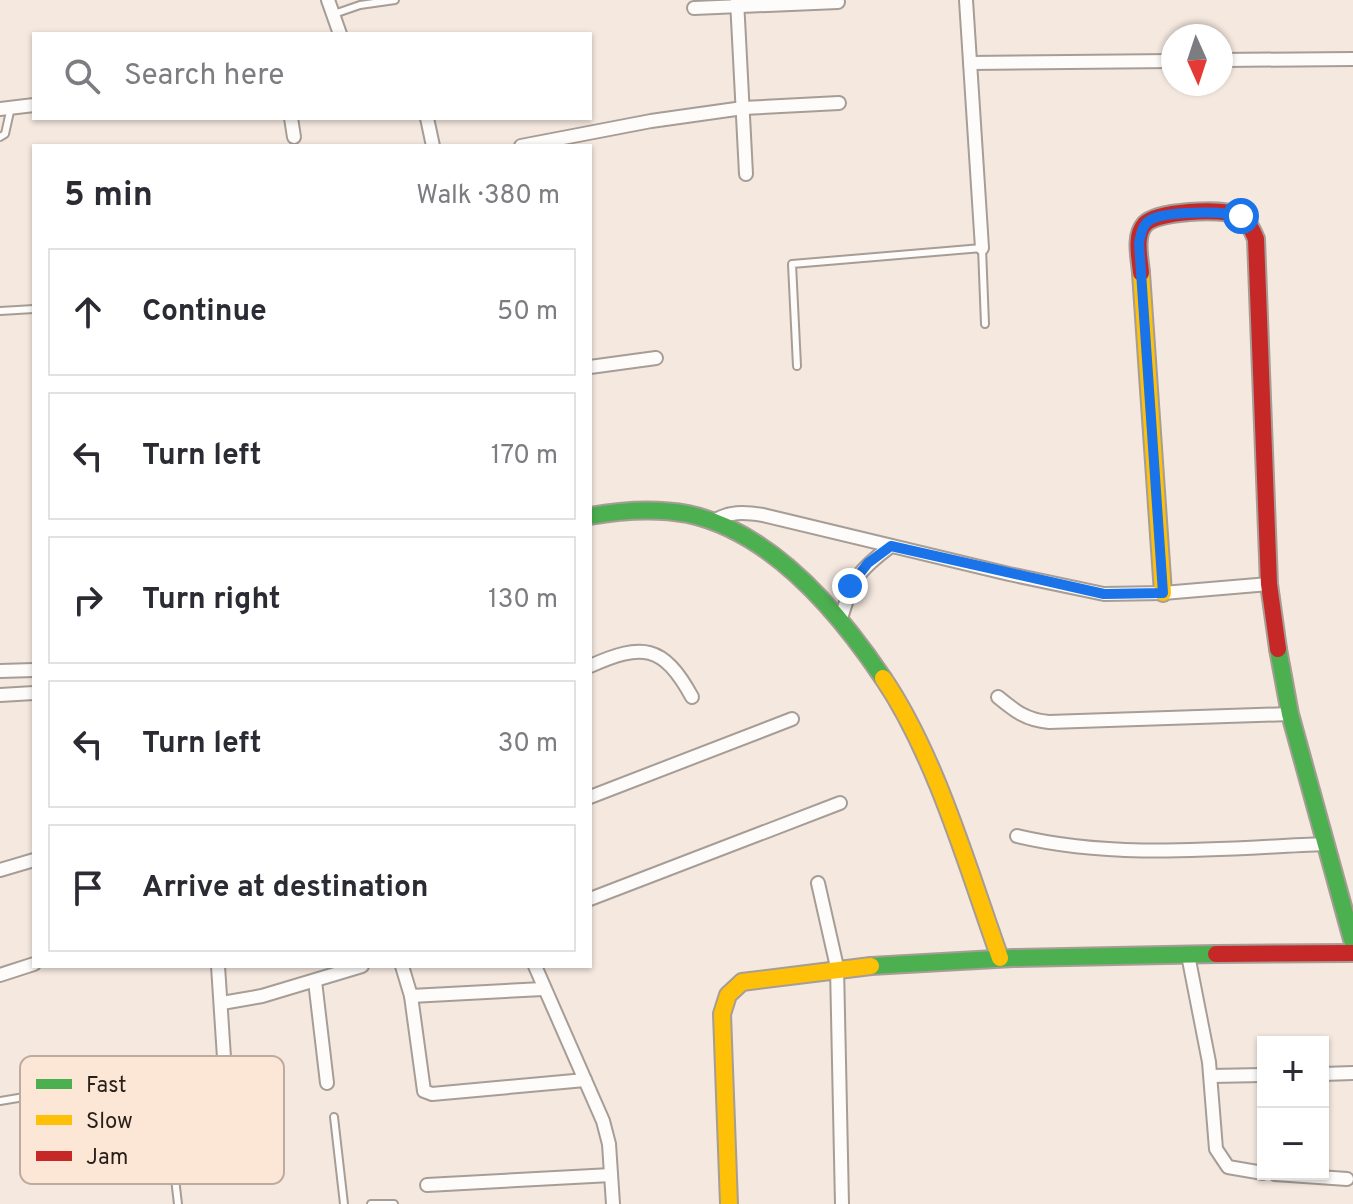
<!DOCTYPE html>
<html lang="en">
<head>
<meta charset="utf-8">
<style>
	body { margin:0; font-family:Overpass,sans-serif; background:#f7f7f7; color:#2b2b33 }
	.controls { position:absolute; right:24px; bottom:24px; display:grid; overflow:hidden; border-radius:0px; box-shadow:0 2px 6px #0004 }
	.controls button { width:72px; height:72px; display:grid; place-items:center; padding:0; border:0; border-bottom:2px solid #e1e1e2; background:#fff; color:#2b2b33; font:40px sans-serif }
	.compass { position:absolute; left:1161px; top:24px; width:72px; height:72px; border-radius:50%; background:#fff; box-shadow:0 2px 6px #0004; rotate:177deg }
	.stop { position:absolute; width:24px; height:24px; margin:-18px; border:6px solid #1a73e8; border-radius:50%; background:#fff }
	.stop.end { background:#1a73e8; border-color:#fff; box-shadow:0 2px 8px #0008 }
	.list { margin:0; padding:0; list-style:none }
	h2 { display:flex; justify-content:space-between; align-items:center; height:104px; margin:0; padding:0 32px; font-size:34px }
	h2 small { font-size:26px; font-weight:400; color:#7c7c81 }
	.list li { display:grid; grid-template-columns:52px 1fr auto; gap:24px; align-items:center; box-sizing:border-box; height:128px; margin:0 16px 16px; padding:0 16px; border:2px solid #e1e1e2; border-radius:0px }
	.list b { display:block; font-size:30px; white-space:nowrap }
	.list em { font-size:26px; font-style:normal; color:#7c7c81 }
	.icon { flex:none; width:44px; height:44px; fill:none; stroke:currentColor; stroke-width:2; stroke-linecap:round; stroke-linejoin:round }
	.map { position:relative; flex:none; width:1353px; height:1204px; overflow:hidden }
	.search { position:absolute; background:#fff; box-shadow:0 2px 6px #0004; left:32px; top:32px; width:560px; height:88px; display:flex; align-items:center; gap:20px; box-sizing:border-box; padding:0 28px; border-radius:0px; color:#7c7c81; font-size:30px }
	.panel { position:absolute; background:#fff; box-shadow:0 2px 6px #0004; left:32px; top:144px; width:560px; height:824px; border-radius:0px }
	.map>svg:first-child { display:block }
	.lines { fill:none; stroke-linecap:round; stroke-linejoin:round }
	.lane-casing { stroke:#a69d96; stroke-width:10 }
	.street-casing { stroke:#a69d96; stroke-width:16 }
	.fast-casing { stroke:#a69d96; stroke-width:20 }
	.slow-casing { stroke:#a69d96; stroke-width:20 }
	.jam-casing { stroke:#a69d96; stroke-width:20 }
	.lane { stroke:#fdfcfa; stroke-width:6 }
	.street { stroke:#fdfcfa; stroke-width:12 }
	.fast { stroke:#4caf50; stroke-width:16 }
	.slow { stroke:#ffc107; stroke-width:16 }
	.jam { stroke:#c62828; stroke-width:16 }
	.route { stroke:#1a73e8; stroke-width:10 }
	.key { fill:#fce7d7; stroke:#bcab9e; stroke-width:2 }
	.key-label { font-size:22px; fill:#271f1a }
</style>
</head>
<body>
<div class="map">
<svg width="1353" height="1204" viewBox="0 0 1353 1204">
	<rect width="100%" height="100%" fill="#f4e8df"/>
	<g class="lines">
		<defs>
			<g id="lane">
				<path d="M334 14 360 5 395 0"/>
				<path d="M0 137 5 134 11 107"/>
				<path d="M0 311 34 309"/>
				<path d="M797 366 792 264 982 248 985 324"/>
				<path d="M0 1101 48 1093H63L166 1119 169 1127 178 1204"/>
				<path d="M334 1117 344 1204"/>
				<path d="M371 1204H394"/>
			</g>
			<g id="street">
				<path d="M328 0 340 34"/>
				<path d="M737 0 746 174"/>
				<path d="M966 0 982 248"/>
				<path d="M694 8 838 2"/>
				<path d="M1221 60 1353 59"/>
				<path d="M970 63 1173 61"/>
				<path d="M0 109 34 105"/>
				<path d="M291 118 294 137"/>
				<path d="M427 118 433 146"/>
				<path d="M521 146 651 121 743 108 839 103"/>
				<path d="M590 367 656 358"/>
				<path d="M712 522C729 511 744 512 763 515L1009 574 1104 594 1163 593 1269 584"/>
				<path d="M840 622C852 580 856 572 891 546"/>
				<path d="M590 666C642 643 663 644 692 697"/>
				<path d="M0 671 34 670"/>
				<path d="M0 695 34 693"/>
				<path d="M998 697C1015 711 1026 720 1049 722L1290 714"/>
				<path d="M590 797 792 719"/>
				<path d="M1017 836C1118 860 1222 848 1325 844"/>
				<path d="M0 870 34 860"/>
				<path d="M818 883 837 967 842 1204"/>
				<path d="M590 899 840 803"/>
				<path d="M1188 955 1209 1062 1216 1149 1228 1167 1263 1173"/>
				<path d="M218 966 226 1088"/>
				<path d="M402 966 411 996 543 989"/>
				<path d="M535 966 603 1121 609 1144 613 1204"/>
				<path d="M0 975 34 964"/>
				<path d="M315 981 327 1083"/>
				<path d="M411 996 424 1091 432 1094 585 1080"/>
				<path d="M222 1003 262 996 362 966"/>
				<path d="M1323 1074 1353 1073"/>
				<path d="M1211 1076 1263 1075"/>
				<path d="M1275 1174 1347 1179"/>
				<path d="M427 1185 611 1175"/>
			</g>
			<g id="fast">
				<path d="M590 516C623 510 656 508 688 514 771 532 838 611 883 678"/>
				<path d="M1278 649 1290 714 1353 943"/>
				<path d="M871 966 1013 958 1216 954"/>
			</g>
			<g id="slow">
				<path d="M1141 273 1163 593"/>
				<path d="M883 678C936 756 968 869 1000 958"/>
				<path d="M729 1204 722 1014 728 995 742 982 871 966"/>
			</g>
			<g id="jam">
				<path d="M1141 273C1140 259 1134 236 1145 224 1157 211 1221 208 1237 215 1247 219 1252 229 1256 239L1269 584 1278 649"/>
				<path d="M1216 954 1353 953"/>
			</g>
		</defs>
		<use href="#lane" class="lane-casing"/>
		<use href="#street" class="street-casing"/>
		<use href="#fast" class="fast-casing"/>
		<use href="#slow" class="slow-casing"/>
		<use href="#jam" class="jam-casing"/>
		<use href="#lane" class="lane"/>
		<use href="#street" class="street"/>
		<use href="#fast" class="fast"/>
		<use href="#slow" class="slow"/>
		<use href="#jam" class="jam"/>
	</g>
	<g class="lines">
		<path class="route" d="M850 586 868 563 891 546 1104 594 1163 593 1139 243C1141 234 1142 225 1150 220 1166 211 1223 211 1241 216"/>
	</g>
	<rect x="20" y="1056" width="264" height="128" rx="12" class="key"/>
	<rect x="36" y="1079" width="36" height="10" fill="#4caf50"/>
	<rect x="36" y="1115" width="36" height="10" fill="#ffc107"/>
	<rect x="36" y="1151" width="36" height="10" fill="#c62828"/>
	<g class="key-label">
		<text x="86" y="1092">Fast</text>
		<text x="86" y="1128">Slow</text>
		<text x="86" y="1164">Jam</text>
	</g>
</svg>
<div class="controls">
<button>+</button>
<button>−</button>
</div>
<svg class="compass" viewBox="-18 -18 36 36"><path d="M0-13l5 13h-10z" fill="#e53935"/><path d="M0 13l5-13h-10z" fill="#7c7c81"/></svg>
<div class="stop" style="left:1241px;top:216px"></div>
<div class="stop end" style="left:850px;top:586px"></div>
<div class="search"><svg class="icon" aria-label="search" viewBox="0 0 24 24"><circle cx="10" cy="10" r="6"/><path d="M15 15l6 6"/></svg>Search here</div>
<section class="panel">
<h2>5 min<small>Walk · 380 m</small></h2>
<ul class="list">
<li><svg class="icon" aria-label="ahead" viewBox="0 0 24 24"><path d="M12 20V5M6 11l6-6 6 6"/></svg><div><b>Continue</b></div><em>50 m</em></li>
<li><svg class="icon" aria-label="left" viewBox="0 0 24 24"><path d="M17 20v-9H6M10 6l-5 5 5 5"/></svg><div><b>Turn left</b></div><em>170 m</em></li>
<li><svg class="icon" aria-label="right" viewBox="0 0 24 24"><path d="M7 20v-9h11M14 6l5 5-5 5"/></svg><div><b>Turn right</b></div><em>130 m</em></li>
<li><svg class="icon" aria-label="left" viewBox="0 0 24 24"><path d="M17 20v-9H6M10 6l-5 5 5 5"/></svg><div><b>Turn left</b></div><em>30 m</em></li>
<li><svg class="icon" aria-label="arrive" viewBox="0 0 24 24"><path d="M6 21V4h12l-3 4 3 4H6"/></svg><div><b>Arrive at destination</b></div></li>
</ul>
</section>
</div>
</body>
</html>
